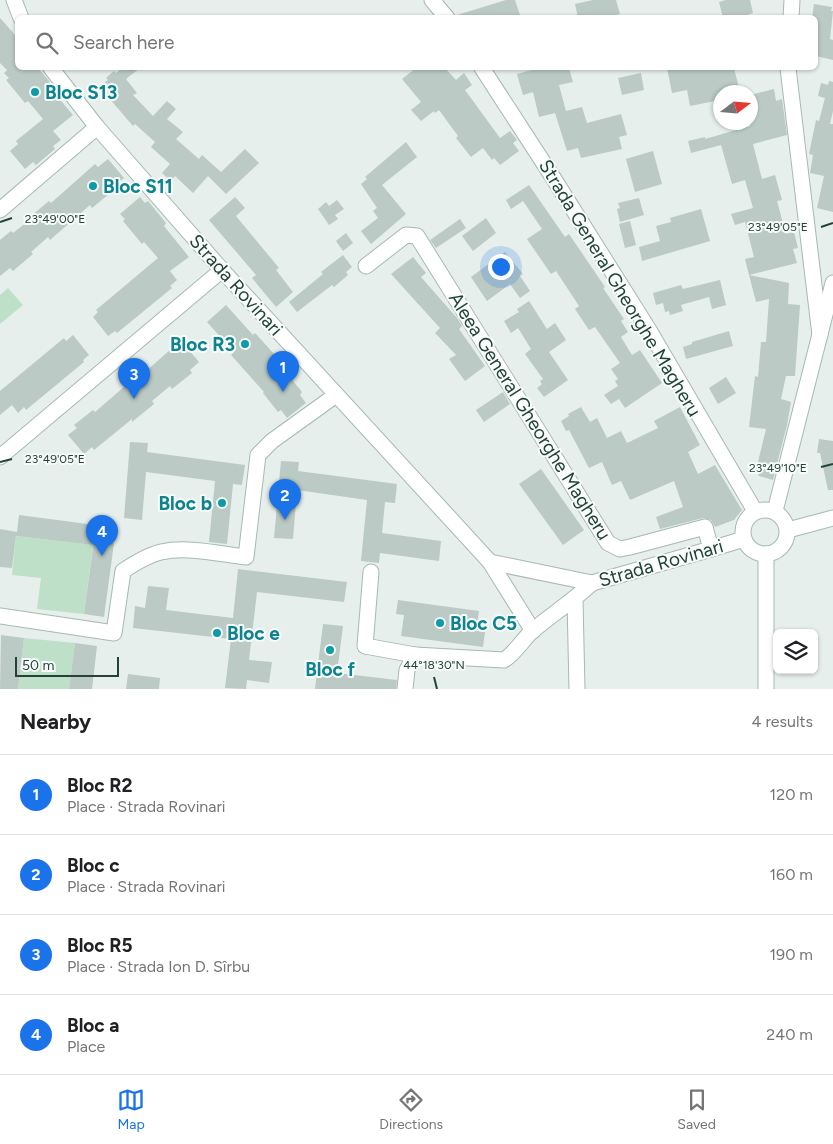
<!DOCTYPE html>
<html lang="en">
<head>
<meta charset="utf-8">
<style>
	body { margin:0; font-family:Figtree,sans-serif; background:#f6f6f6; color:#202124 }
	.controls { position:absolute; right:15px; bottom:15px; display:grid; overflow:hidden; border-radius:8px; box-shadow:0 1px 4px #0004 }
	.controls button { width:45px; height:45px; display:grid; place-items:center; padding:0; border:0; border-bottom:1px solid #e0e0e0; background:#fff; color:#202124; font:25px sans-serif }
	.compass { position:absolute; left:713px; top:85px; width:45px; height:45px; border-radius:50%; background:#fff; box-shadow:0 1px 4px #0004; rotate:74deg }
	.scale { position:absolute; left:15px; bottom:12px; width:104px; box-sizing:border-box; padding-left:5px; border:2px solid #24423a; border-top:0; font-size:14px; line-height:18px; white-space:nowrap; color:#24423a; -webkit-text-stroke:4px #f7fbf9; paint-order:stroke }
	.you { position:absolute; left:500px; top:266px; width:18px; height:18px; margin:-12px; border:4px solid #fff; border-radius:50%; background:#1a73e8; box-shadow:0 0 0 8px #1a73e833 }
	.badge { display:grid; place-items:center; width:32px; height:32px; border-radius:50%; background:#1a73e8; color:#fff; font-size:16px; font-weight:700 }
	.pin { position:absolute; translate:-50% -41px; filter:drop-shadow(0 1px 2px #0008) }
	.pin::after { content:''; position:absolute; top:26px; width:18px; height:15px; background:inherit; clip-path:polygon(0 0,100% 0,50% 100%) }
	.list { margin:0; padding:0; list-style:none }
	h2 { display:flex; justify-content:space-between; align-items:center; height:65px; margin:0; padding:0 20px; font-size:21px }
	h2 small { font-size:16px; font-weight:400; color:#757577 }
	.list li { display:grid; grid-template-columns:32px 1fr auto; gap:15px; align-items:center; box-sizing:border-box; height:80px; padding:0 20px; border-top:1px solid #e0e0e0 }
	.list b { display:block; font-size:19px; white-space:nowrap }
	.list p { margin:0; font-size:16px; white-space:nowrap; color:#757577 }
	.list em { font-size:16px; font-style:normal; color:#757577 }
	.icon { flex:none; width:28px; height:28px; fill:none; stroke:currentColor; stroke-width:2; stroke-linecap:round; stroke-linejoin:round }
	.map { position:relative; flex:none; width:833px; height:689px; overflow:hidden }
	.search { position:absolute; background:#fff; box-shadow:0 1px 4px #0004; left:15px; right:15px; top:15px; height:55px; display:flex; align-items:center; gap:12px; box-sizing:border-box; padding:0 18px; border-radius:8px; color:#757577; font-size:19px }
	.sheet { height:385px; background:#fff }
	nav { display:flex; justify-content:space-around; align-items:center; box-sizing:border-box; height:70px; border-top:1px solid #e0e0e0; background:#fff; font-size:14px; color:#757577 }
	nav a { display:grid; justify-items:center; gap:2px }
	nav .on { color:#1a73e8 }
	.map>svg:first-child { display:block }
	.green { fill:#bfe0c8 }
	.building { fill:#bbcac4 }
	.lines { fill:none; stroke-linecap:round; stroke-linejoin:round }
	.minor-casing { stroke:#a8b8b2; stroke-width:17 }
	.minor { stroke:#fff; stroke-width:15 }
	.ticks { fill:none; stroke:#24423a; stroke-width:2 }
	.culture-dot { fill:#0f9aa8; stroke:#f7fbf9; stroke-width:2 }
	.labels { text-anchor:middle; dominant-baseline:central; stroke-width:4; stroke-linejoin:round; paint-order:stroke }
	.culture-label { font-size:19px; font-weight:bold; fill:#0d838f; stroke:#f7fbf9; text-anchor:start }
	.street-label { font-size:19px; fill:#24423a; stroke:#f7fbf9 }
	.ticks-label { font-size:12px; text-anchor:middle; fill:#24423a; stroke:#f7fbf9; stroke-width:4; stroke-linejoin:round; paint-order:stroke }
</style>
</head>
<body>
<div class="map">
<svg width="833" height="689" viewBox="0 0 833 689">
	<rect width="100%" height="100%" fill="#e6efeb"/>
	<g class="green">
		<path d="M8 288 23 305 0 324V295Z"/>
		<path d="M16 536 93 545 84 614 37 609 41 578 12 575Z"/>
		<path d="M24 638 75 643 69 689H18Z"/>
	</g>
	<g class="building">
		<path d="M506 0H515L521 18H458L457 15Z"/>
		<path d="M593 0H616L620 14 605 18H578L575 4Z"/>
		<path d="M726 0H750L753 13 738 18H723L719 2Z"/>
		<path d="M814 4 832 7 831 11H833L830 39 833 40V60L816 56V18H812Z"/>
		<path d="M0 18 18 38V68H38L50 82 47 84 73 115 53 131 61 140 53 146 55 149 36 165 33 162 25 169 10 151 18 144 16 141 43 119 28 101 25 103 6 80 9 78 4 73 7 70 0 63Z"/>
		<path d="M122 68H140L126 79 137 93 133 95 153 116 167 101 176 109 167 119 183 132 176 139 199 159 202 155 221 172 245 149 259 163 226 194 208 176 193 193 175 176 171 181 162 173 170 164 151 147 155 142 135 124 133 126 109 98 113 96 103 84 108 80 106 78 114 71 116 73Z"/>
		<path d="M416 68H445L456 80 464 73 472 85 465 90 500 138 510 131 517 140 513 143 519 151 500 165 494 158 492 160 483 148 471 157 456 138 458 136 439 110 435 113 434 111 421 121 411 110 421 102 402 79Z"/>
		<path d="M539 68H569L573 82 559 85 566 111 582 107 587 123 621 114 627 135 619 137 622 149 581 158 578 148 567 151 555 113 539 117 533 92 523 95 520 85 517 74Z"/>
		<path d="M667 68H734L740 92H720V100L690 106 687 90 672 93Z"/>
		<path d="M641 73 644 90 622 95 618 78Z"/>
		<path d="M829 81 833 82V111L830 124H833V212L817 208 824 176 810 173 813 155 809 154 816 120 819 121 825 98 818 96 821 83 828 85Z"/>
		<path d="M774 89 776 101 782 99 787 135 753 144 762 179 775 175 782 200 777 201 786 234 794 232 798 248 793 249 797 263 749 275 745 259 754 257 745 222 735 225 731 214 753 208 745 180 732 184 721 145 691 153 688 141 705 137V139L750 126V95Z"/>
		<path d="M406 142 417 157 382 185 406 214 371 244 361 231 378 218 373 211 377 208 361 184 367 179 365 177Z"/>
		<path d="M653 151 662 184 635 192 626 159Z"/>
		<path d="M108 159 124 178 113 187 115 189 92 208 90 205 50 240 48 237 31 252 33 254 13 271 10 268 0 276V240L11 231 13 233 32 218 31 216 49 201 51 203 95 164 98 167Z"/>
		<path d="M529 185 565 237 569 234 605 287 603 288 624 319 621 321 628 332 621 337 632 355 640 350 662 383 625 408 619 399 611 404 604 395 618 386 615 381 618 379 611 369 620 363 595 327 589 330 575 309 579 306 556 271 551 274 527 239 542 229 523 201 511 209 506 200Z"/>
		<path d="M140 197 145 203 148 201 166 223 164 226 189 257 170 271 177 280 170 286 172 288 117 333 115 331 108 336 93 317 98 312 96 310 158 258 144 242 142 244 123 221 125 219 120 214Z"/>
		<path d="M235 197 245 208 236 216 279 268 276 270 293 292 276 307 252 278 256 275 209 220Z"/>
		<path d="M639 198 644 215 620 222 617 209 620 208 618 203Z"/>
		<path d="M337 200 344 209 335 215 338 219 329 225 318 209 326 202 329 206Z"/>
		<path d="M701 209 710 241 642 261 639 247 660 241 656 226 671 222 670 218Z"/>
		<path d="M486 218 496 233 473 251 462 236Z"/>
		<path d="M460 219 466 228 436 248 430 240Z"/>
		<path d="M630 221 636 245 625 248 619 224Z"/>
		<path d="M346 233 353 243 343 251 336 241Z"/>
		<path d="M505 252 523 274 520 276 530 291 520 298 510 284 487 301 471 277Z"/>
		<path d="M343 255 352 267 346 272 348 275 334 287 332 285 297 312 289 302 323 274 321 272Z"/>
		<path d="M413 257 426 273 421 277 457 318 462 326 459 329 485 366 465 381 449 359 456 355 435 333 440 328 391 274Z"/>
		<path d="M749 275 789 283 788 304 800 305 795 376H786L781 399 791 402 787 425 773 480 759 476 756 470 766 429 749 427 755 376 758 377 761 342H766L769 299 756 302Z"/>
		<path d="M720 280 726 305 712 309 709 297 681 305 683 311 670 315 669 311 665 312 663 303 656 305 653 293 681 285 683 289Z"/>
		<path d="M529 301 547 329 555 323 566 340 549 352 568 380 544 397 537 388 542 384 540 381 543 379 525 354 531 349 518 328 511 333 504 321 519 312 517 309Z"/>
		<path d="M226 305 253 335 255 333 275 355 273 356 302 392 300 395 306 403 287 418 281 410 278 412 263 393 264 392 231 355 234 352 207 322Z"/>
		<path d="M729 331 733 346 686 359 683 347 692 344V342Z"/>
		<path d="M73 335 89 355 83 360 84 362 26 410 24 407 18 413 12 405 0 415V391L64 338 66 341Z"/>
		<path d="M183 343 199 362 190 370 192 373 172 389 170 386 152 401 154 404 132 422V419L94 450 92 447 84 454 68 435 77 428 74 425 93 410 95 412 132 380 134 382 171 349 172 352Z"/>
		<path d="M726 377 736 393 718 404 709 388Z"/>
		<path d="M503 392 510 404 484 422 476 410Z"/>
		<path d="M581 407 590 422 597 418 607 438 621 431 627 443 658 428 654 421 680 407 700 445 688 452 698 474 715 465 742 510 734 520 715 527 711 520 703 518 660 529 656 517 683 507 674 481 630 500 621 481 612 485 602 462 589 468 569 430 566 431 561 421 569 416 568 414Z"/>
		<path d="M819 439 833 441V490H828L820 453H817Z"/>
		<path d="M130 442 148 443 147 452 245 465 242 485 233 484 227 544 209 542 215 481 146 472 142 520 124 518Z"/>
		<path d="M281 461 299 462 298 471 397 484 395 503 385 502 382 533 441 541 439 561 380 553 379 563 361 561 367 500 297 490 293 539 274 538Z"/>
		<path d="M541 469 584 530 563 545 519 484Z"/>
		<path d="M19 515 95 525 93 545 16 536 12 568 0 567V529L17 532Z"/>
		<path d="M94 540 114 543 104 617 84 614Z"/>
		<path d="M238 569 347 582 344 602 257 592 249 660 272 662 269 683 247 680 246 689 225 688 231 639 133 628 135 606 145 608 148 586 169 588 166 610 233 618Z"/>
		<path d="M398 600 479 611 476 631 485 632 483 647 401 636 404 615 396 614Z"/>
		<path d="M323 624 343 626 337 673 397 680 396 689H315Z"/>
		<path d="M1 635 24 638 18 689H0Z"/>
		<path d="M75 643 97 646 92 689H69Z"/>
		<path d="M128 674 160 678 159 689H126Z"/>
	</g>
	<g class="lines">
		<defs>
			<g id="minor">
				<path d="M14 0 21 18"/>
				<path d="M432 0 447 18"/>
				<path d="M791 18 792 0"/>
				<path d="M51 68 97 127 222 270 490 562 533 631"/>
				<path d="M482 68 554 179 649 330 755 511"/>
				<path d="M788 68 820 335"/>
				<path d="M0 210 97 127"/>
				<path d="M366 266 406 235 417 236 608 543 620 549 630 547 705 527 711 549"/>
				<path d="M0 457 222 270"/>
				<circle cx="765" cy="532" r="22"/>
				<path d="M775 511 833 283"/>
				<path d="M788 530 833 518"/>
				<path d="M766 554V689"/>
				<path d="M490 562 592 583 711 549 744 539"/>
				<path d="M371 572 365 646 415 655"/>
				<path d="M575 600 577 689"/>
				<path d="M0 616 114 633 123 571C135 563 148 555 161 552 188 546 219 554 246 557L258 455 272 441 336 395"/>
				<path d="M405 689 407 670 415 655 504 660C515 653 522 641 531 632 551 615 573 601 592 583"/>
			</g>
		</defs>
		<use href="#minor" class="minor-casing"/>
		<use href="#minor" class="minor"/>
	</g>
	<path class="ticks" d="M0 222 12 218M821 227 833 223M0 462 12 459M821 467 833 464M434 677 437 689"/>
	<g class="culture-dot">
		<circle cx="35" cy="92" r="5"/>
		<circle cx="93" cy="186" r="5"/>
		<circle cx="245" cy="344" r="5"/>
		<circle cx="222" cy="503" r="5"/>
		<circle cx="440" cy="623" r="5"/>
		<circle cx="217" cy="633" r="5"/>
		<circle cx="330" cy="650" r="5"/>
	</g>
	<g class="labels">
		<g class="culture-label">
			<text x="45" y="92">Bloc S13</text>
			<text x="103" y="186">Bloc S11</text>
			<text x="235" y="344" text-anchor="end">Bloc R3</text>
			<text x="212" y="503" text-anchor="end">Bloc b</text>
			<text x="450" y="623">Bloc C5</text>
			<text x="227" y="633">Bloc e</text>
			<text x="330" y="669" text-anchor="middle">Bloc f</text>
		</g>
		<g class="street-label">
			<text transform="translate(236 285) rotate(48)">Strada Rovinari</text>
			<text transform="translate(620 288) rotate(59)">Strada General Gheorghe Magheru</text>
			<text transform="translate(530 416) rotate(58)">Aleea General Gheorghe Magheru</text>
			<text transform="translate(661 563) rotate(-16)">Strada Rovinari</text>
		</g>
	</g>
	<g class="ticks-label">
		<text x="55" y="223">23°49'00"E</text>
		<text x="778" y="231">23°49'05"E</text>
		<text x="55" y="463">23°49'05"E</text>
		<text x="778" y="472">23°49'10"E</text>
		<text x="434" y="669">44°18'30"N</text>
	</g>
</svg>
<div class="controls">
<button><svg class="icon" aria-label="layers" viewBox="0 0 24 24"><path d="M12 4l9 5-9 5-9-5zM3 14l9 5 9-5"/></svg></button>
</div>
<svg class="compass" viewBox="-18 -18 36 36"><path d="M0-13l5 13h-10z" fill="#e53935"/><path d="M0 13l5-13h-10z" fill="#757577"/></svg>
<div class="scale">50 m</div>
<div class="you"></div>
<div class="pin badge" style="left:283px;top:392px">1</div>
<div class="pin badge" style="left:285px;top:520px">2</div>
<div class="pin badge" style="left:134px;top:399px">3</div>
<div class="pin badge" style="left:102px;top:556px">4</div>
<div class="search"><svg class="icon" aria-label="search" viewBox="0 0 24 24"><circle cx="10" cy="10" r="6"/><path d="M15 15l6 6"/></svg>Search here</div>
</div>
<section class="sheet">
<h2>Nearby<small>4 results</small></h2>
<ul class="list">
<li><span class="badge">1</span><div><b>Bloc R2</b><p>Place · Strada Rovinari</p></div><em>120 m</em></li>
<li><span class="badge">2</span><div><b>Bloc c</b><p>Place · Strada Rovinari</p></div><em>160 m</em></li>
<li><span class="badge">3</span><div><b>Bloc R5</b><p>Place · Strada Ion D. Sîrbu</p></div><em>190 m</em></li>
<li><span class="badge">4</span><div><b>Bloc a</b><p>Place</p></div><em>240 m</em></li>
</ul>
</section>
<nav>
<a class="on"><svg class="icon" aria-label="map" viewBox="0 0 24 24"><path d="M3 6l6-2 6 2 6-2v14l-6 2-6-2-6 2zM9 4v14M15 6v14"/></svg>Map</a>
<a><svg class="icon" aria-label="directions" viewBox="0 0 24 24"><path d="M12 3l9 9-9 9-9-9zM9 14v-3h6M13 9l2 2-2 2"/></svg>Directions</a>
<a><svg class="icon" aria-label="saved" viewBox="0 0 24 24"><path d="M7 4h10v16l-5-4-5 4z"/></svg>Saved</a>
</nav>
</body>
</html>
